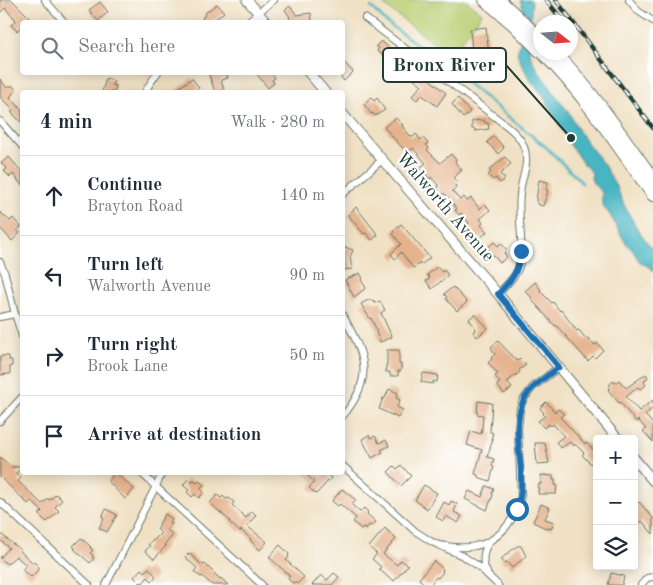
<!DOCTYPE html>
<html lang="en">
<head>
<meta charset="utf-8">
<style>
	body { margin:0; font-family:"Old Standard TT",serif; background:#f2f2f3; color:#1f2937 }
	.controls { position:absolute; right:15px; bottom:15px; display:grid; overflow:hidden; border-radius:5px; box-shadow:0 2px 12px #0003 }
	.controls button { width:45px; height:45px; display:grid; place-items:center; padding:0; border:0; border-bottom:1px solid #e0e1e3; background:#fff; color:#1f2937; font:25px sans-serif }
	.compass { position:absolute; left:533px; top:15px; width:45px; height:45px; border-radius:50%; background:#fff; box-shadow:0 2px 12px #0003; rotate:107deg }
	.stop { position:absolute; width:15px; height:15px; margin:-11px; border:4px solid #1f6fb2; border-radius:50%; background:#fff }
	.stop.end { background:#1f6fb2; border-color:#fff; box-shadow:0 1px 5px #0008 }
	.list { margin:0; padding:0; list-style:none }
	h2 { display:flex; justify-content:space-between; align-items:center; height:65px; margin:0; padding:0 20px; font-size:21px }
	h2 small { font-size:16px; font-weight:400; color:#747a83 }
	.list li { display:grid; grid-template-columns:32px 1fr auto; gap:15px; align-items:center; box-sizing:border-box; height:80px; padding:0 20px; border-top:1px solid #e0e1e3 }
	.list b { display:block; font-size:19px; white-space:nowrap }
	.list p { margin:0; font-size:16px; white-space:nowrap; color:#747a83 }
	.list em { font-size:16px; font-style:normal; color:#747a83 }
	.icon { flex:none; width:28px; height:28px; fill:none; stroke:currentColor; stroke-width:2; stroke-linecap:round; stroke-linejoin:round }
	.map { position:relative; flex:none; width:653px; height:585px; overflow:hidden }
	.search { position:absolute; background:#fff; box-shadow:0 2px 12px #0003; left:20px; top:20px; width:325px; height:55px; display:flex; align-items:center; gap:12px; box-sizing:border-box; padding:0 18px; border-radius:5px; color:#747a83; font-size:19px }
	.panel { position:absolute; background:#fff; box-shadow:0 2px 12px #0003; left:20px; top:90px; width:325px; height:385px; border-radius:5px }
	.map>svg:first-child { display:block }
	.green { fill:#b9cf73; stroke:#6c8654 }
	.water { fill:#47b5c2; stroke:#33797b }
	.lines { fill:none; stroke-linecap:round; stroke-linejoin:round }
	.stream { stroke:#47b5c2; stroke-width:2.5 }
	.building { fill:#e5b28d }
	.street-casing { stroke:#687666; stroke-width:8 }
	.secondary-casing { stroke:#687666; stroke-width:11 }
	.highway-casing { stroke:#687666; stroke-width:14 }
	.street { stroke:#fff; stroke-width:6 }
	.secondary { stroke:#fff; stroke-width:9 }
	.highway { stroke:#fff; stroke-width:12 }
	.rail-casing { stroke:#1f3d34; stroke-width:4.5 }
	.rail { stroke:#fff; stroke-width:2.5; stroke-dasharray:8; stroke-linecap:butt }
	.route { stroke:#1f6fb2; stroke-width:6 }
	.labels { text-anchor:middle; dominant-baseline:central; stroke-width:4.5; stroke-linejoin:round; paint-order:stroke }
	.street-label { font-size:18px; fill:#1f3d34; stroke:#fff }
	.leader { fill:none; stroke:#1f3d34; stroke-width:2 }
	.callout-dot { fill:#1f3d34; stroke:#fff; stroke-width:2 }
	.callout { fill:#fff; stroke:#1f3d34; stroke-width:2 }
	.callout-label { font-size:19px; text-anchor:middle; font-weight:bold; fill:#1f3d34 }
</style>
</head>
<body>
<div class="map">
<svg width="653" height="585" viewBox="0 0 653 585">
	<rect width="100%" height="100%" fill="#fff"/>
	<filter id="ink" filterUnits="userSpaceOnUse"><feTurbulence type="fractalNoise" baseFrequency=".02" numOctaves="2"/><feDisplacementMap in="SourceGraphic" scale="10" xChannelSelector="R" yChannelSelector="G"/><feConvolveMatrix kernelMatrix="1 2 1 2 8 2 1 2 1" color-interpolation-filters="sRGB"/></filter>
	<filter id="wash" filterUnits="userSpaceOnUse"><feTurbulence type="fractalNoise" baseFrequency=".0096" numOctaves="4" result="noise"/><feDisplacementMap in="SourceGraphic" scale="20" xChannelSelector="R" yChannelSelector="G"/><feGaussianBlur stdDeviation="1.12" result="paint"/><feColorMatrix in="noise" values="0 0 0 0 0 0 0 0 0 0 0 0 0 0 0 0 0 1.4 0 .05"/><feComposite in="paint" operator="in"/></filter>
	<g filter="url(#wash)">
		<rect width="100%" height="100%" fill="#f0e1c4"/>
		<path class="green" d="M388 0H465L482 13 461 42 487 62 490 67 481 79 384 5Z"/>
		<path class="water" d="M520 0H531L532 1 529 50 531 57 539 72 569 113 580 133 604 165 617 188 624 205 638 230 653 250V271L652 269 639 261 633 251 625 242 610 215 602 205V193L593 183 591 178 592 173 589 169 583 164 569 143 542 94 530 80 520 61 517 53 521 40 523 9Z"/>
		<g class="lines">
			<path class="stream" d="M371 7 387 23 434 56 547 148 582 183"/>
		</g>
		<g id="blocks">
			<g class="building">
				<path d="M0 0H12L30 18 25 22H22V25L17 31 11 25 16 20 5 8 0 13Z"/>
				<path d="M100 2 108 12 98 21 89 10Z"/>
				<path d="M217 4 224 12 212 22H206L202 18 205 15 204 14Z"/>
				<path d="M290 6 297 15 311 13 312 21 304 22H292L289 18 290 17 285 10Z"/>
				<path d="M486 27 489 55 482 56 481 50 472 51 470 29Z"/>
				<path d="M381 41 392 50V51L393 52 388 59 377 51 379 48 376 46Z"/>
				<path d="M342 60 353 72 344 81 337 72H342Z"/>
				<path d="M411 64 446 93 437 106 422 95 417 100 412 96 422 85 409 75 411 72 408 69Z"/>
				<path d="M208 72H226L228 78 221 80 224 90 215 92Z"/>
				<path d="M255 72H270L275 78 272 80 274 83 268 88Z"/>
				<path d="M106 78 114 81 112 85 116 86 114 92H102Z"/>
				<path d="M192 78 199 88 192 92H173Z"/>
				<path d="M0 79 7 88 9 86 10 87 12 85 16 90 10 97 22 110V123L11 112 13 111 11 108 0 97Z"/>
				<path d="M371 97 374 101 377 98 385 110 375 116 373 113 371 114 364 104Z"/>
				<path d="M458 98 470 112 463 118 452 104Z"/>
				<path d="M396 118 403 125 402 126 411 137H413L416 134 421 140 423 138 428 143 426 145 429 148 427 150 440 163 451 154 456 160 455 162 462 170 453 178 458 183 455 186 456 188 452 191 460 200 464 197 467 201 471 198 480 209 485 204 490 210 480 219 483 223 481 225 487 232 480 238 467 225 469 223 461 213 459 215 455 210 457 209 447 196 445 194H441L438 191V185L431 177 430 179 420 168 426 163 413 148 407 153 384 127Z"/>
				<path d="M484 120 485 123H488L489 129 475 131V129H472V121Z"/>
				<path d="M494 136 504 148 498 154 487 142Z"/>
				<path d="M9 157 22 172V185L13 174 10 177 4 171 7 169 1 163Z"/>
				<path d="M505 157 511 164 500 174 505 179 500 183 496 178 493 180 488 175 491 172 489 170Z"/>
				<path d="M539 180 548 182 546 190 548 191 543 206 537 204V201H536Z"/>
				<path d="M356 207 378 235 372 240 366 233 364 234 348 215Z"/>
				<path d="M0 212 10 221 13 218 21 227 17 230 20 233 12 241 0 228Z"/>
				<path d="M401 224 430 258 422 264 421 263 413 268 401 252 395 259 391 254 401 244 393 234 394 233 393 231Z"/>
				<path d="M494 242 498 246 501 243 507 250 504 253 507 257 500 263 487 248Z"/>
				<path d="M342 246 353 250 350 257 352 269 342 270Z"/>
				<path d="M437 267 442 272 444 270 448 275 432 289 426 281 430 278 427 275Z"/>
				<path d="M360 273 363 279 361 280 366 288 354 297 345 280Z"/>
				<path d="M535 282 541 290 540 291 552 303 553 302 560 311 561 310 577 331 579 330 586 339 588 338 595 345 597 343 603 350 595 358 593 356 588 361 556 325 555 326 531 299 532 298 525 291Z"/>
				<path d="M453 287 467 302 457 311 446 299 447 297 444 294Z"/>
				<path d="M370 299 371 301 373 300 375 303 380 301 385 310 381 313 392 337 380 342 376 332 377 331 371 318 370 319 361 304Z"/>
				<path d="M475 314 488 328 477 337 473 332 476 329 469 319Z"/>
				<path d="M498 341 517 361 520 359 526 365 519 370 520 372 507 382 512 388 504 394 497 385 500 383 495 376 498 374 488 363 492 359 491 358 495 354 492 351 493 350 491 347Z"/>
				<path d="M387 350H399V364H401V371H398V376H390V372H386V365H387Z"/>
				<path d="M0 356H9V360H12V366H10V374L0 375Z"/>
				<path d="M423 373 438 375 437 382 433 381V384L421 382Z"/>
				<path d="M646 374 648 377 644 382 646 385 640 389 638 387 626 397 639 411 653 400V408L645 415 653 424V442L643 431 646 429 638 420 636 422 620 402 619 403 608 390 611 387 609 385 613 381 615 383 619 380 626 388Z"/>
				<path d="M389 389 398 393 396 398 400 400 397 407 403 410 398 418 379 409 383 398H385Z"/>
				<path d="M478 401 492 403 490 432 493 433 491 439H493L487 457 494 459 492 466 494 467 490 481 478 477V475L475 474 482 450 467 445 471 431 481 434 482 428 483 415 477 414Z"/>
				<path d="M546 402 555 412 558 409 564 414 560 417 585 444 587 443 597 454V459L591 464 582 455 584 453 575 444 574 446 570 442 561 448 556 442 564 436 553 424 551 426 549 424 544 428 538 421 545 416 543 414 544 413 540 408Z"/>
				<path d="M369 435 371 438 375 436 379 443 386 440 389 446 381 450 383 452 372 458 362 439Z"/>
				<path d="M535 443H545L549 463 537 464Z"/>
				<path d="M0 457 11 467H22L16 473 21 478 18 481 42 504 48 499 50 500 56 494 62 500 55 507 59 511 47 522 39 515 42 511 31 501 28 504 0 477Z"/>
				<path d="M401 465 411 476 401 486 388 472 394 466 397 469Z"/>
				<path d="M115 472 134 489 125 499 108 481Z"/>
				<path d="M304 472H317L322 477 325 473 331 478 316 494 309 488 314 482Z"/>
				<path d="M541 475 553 476V480H555V485H557L556 494H538L539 484H541Z"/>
				<path d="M188 479 192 482 194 480 197 483 199 481 204 485 200 488 204 492 199 498 195 494 192 497 187 492 189 490 183 485Z"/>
				<path d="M424 485 437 493 427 509 415 500Z"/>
				<path d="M486 486 494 489 492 494 493 495 487 510 465 499 469 491 482 497Z"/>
				<path d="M342 489 356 500 352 505 360 512 364 508 368 512 367 514 376 522 371 526 369 525 366 529 363 527 361 529 353 522 356 518 340 504 338 506 332 501Z"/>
				<path d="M217 495 221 498 223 496 226 499 229 498 234 502 232 505 246 518 252 511 256 515 247 526 267 542 260 550 250 540 251 539 241 530 240 532 229 522 230 521 210 503Z"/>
				<path d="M451 501 457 504 454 512 462 516 458 523 446 516 443 521 436 517 444 502 449 505Z"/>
				<path d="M639 502 653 518V534L642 521 637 526 634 522V507Z"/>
				<path d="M541 504 550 508 545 519 554 522 551 529 548 528V529L533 522Z"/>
				<path d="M106 509 117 515 107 532 99 528 104 518 102 517Z"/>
				<path d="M165 514 172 519 170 523H172L167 530 173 535 164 545 166 546 154 559 145 551 150 546 148 545 152 540 153 541 161 533 157 529 160 524H159Z"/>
				<path d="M385 528 396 539 383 554 397 565 401 560 408 565 394 581 391 578 390 579 379 569 381 567 372 559 377 554 369 547Z"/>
				<path d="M0 533 14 545H15L20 549V551L33 563 34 562 40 568 31 577 22 570 26 565 16 556 7 564 0 558 9 548 0 540Z"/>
				<path d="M81 538 91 547 90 548 93 550 90 553 93 555 92 557 94 558 90 563 74 549 75 548 73 546Z"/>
				<path d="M280 545 289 554 288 556 289 557 286 560 304 577 297 584 295 582 293 583 288 579 290 576 269 557Z"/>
				<path d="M517 546H521L526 556 512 568 507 562 505 564 501 559Z"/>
				<path d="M189 553 202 565 205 564 220 579 221 578 228 585H212L202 576 201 577 194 572 197 568 185 557Z"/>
				<path d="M434 561 443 569 442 571 443 572 438 578 436 577 430 585H426L419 579Z"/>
				<path d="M149 568 156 576 152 581 148 577 143 583 142 582 140 583 134 577 141 569 144 572Z"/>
				<path d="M334 573 339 577 332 585H312L321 575 327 580Z"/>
				<path d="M611 573 624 576 622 585H608Z"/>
			</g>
		</g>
	</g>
	<g filter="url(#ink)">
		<use href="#blocks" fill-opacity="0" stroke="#687666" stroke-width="1"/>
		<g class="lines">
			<defs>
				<g id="street">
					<path d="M45 0 64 22"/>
					<path d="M629 0 638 11 653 21"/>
					<path d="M365 18 507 126C515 133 522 139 525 150 529 167 521 178 520 194 517 218 525 244 519 267 515 278 505 286 498 294"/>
					<path d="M247 22 274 0"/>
					<path d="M145 92 151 82 158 72"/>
					<path d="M0 121 22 146"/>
					<path d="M342 195 383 159"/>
					<path d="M0 262 5 274 15 314 22 336"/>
					<path d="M342 314C365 355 376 377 342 417"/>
					<path d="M0 317 15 314"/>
					<path d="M0 421 22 397"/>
					<path d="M342 465 415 531 432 542 463 556 478 566 498 585"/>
					<path d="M140 472 262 585"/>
					<path d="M0 502 89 585"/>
					<path d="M439 545C451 547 464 549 475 546 499 542 517 518 521 495L518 429 520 408 523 400 533 387 559 367"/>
					<path d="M487 572C481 562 483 550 490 541"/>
					<path d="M106 585 163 472"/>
					<path d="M641 585 647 578 653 577"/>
				</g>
				<g id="secondary">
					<path d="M247 0 266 22"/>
					<path d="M308 72 325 92"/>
					<path d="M342 113 498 294 618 439"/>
					<path d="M634 458 653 481"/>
				</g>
				<g id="highway">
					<path d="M485 0 514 25 540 51"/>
					<path d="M499 0 540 38"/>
					<path d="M542 52C585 95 618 146 653 195"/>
					<path d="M555 52C592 91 622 136 653 179"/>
				</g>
			</defs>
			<use href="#street" class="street-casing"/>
			<use href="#secondary" class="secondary-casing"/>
			<use href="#highway" class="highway-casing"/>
			<use href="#street" class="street"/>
			<use href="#secondary" class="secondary"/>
			<use href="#highway" class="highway"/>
			<defs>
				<g id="rail">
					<path d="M546 0 564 22"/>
					<path d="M556 0 653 128"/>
				</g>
			</defs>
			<use href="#rail" class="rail-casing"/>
			<use href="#rail" class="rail"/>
		</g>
	</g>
	<g class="lines" filter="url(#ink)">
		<path class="route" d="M517 509C522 497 521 484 521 471 519 447 512 411 529 392 537 382 549 375 559 367L498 294C513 278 518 273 521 251"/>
	</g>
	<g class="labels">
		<g class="street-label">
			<text transform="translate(445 207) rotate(49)">Walworth Avenue</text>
		</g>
	</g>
	<path class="leader" d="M571 138L506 65"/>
	<circle class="callout-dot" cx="571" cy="138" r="5"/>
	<rect class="callout" x="383" y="48" width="123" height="34" rx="5"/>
	<g class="callout-label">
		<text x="444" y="71">Bronx River</text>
	</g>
</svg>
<div class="controls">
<button>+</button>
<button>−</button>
<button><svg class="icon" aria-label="layers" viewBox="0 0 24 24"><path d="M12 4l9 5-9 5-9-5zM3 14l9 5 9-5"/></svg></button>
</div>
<svg class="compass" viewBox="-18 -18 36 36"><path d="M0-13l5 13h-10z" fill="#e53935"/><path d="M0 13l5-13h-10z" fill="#747a83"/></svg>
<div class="stop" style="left:517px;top:509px"></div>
<div class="stop end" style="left:521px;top:251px"></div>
<div class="search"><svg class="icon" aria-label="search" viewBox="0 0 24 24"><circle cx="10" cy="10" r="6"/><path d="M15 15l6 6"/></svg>Search here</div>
<section class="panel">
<h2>4 min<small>Walk · 280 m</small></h2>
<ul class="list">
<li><svg class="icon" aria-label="ahead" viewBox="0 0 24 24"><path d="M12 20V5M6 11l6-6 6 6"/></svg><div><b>Continue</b><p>Brayton Road</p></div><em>140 m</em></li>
<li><svg class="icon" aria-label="left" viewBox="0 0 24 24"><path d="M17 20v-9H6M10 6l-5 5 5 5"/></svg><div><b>Turn left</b><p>Walworth Avenue</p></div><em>90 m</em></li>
<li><svg class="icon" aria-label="right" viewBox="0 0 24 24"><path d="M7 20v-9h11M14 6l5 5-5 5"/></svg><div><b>Turn right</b><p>Brook Lane</p></div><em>50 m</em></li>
<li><svg class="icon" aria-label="arrive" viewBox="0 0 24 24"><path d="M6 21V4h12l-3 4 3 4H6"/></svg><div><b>Arrive at destination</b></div></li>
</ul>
</section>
</div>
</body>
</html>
